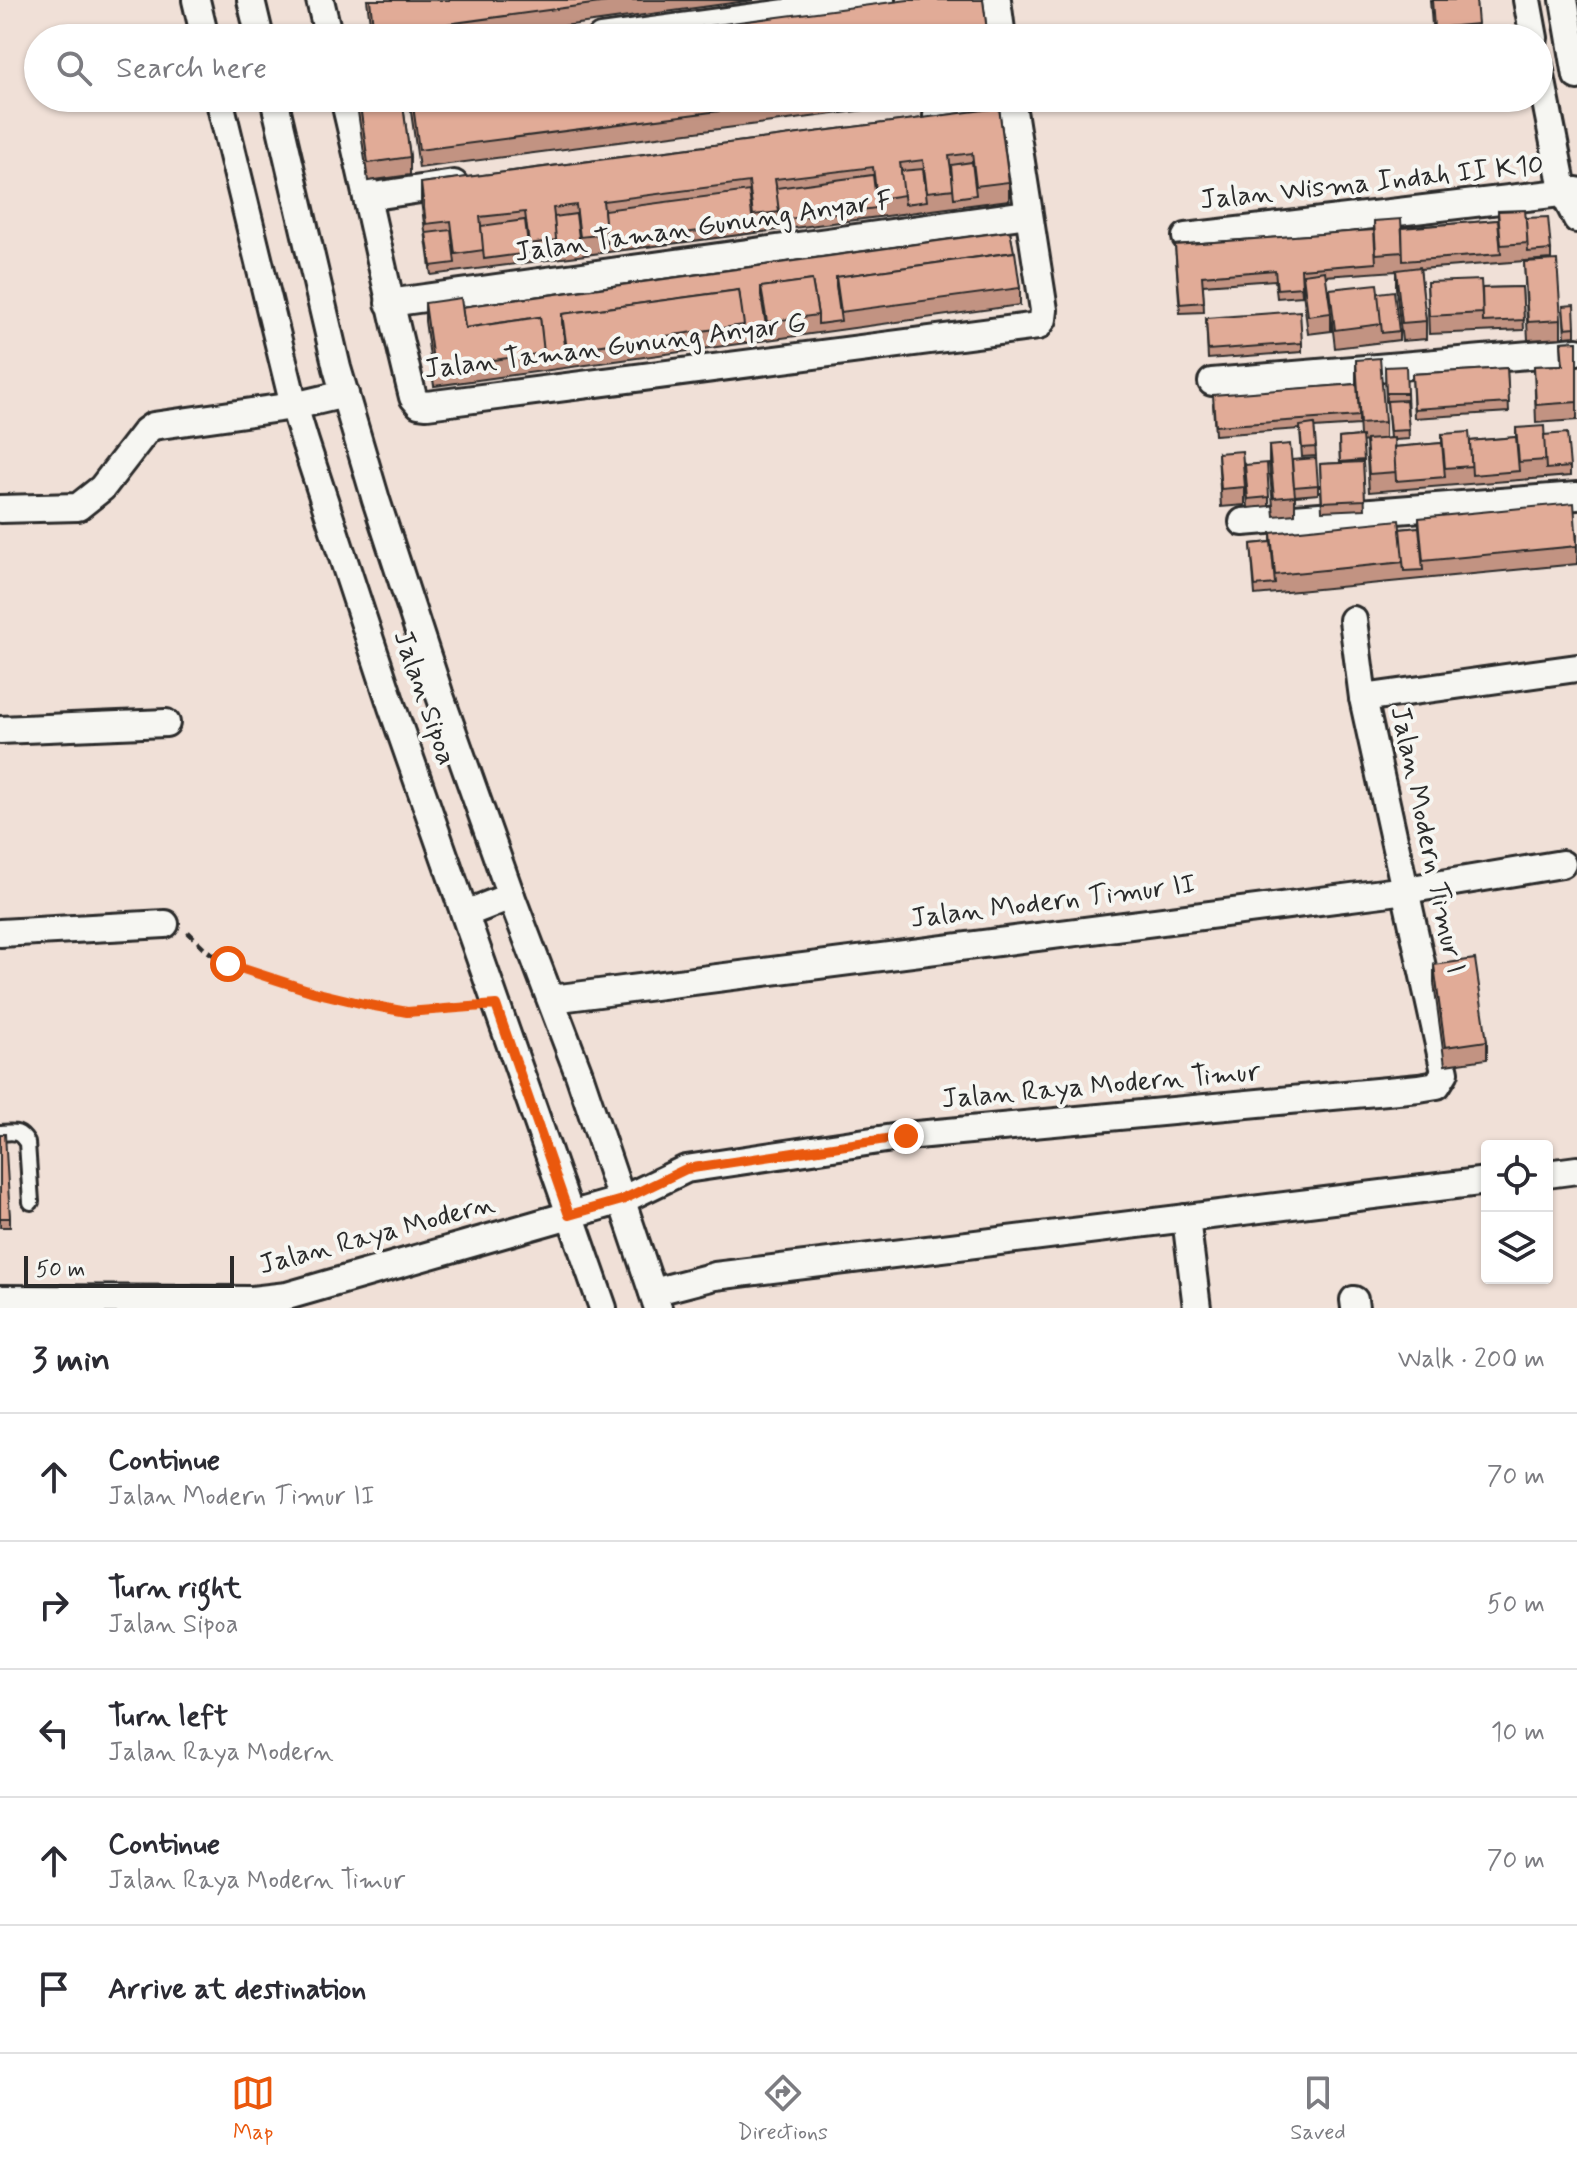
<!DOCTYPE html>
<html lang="en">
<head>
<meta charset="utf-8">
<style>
	body { margin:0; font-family:Mynerve,sans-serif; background:#f7f7f7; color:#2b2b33 }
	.controls { position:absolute; right:24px; bottom:24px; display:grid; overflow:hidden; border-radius:8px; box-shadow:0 2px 6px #0004 }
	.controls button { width:72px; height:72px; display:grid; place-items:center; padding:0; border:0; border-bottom:2px solid #e1e1e2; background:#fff; color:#2b2b33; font:40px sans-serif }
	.scale { position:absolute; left:24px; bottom:20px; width:210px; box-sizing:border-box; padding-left:8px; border:4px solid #2b2b2b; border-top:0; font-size:22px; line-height:28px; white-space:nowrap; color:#2b2b2b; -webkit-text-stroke:6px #f6f6f2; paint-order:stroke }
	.stop { position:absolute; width:24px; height:24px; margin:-18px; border:6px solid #ea580c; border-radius:50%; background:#fff }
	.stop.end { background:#ea580c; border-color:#fff; box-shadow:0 2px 8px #0008 }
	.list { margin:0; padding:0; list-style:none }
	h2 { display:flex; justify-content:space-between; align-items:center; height:104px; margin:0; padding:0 32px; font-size:34px }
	h2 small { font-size:26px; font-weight:400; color:#7c7c81 }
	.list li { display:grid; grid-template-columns:52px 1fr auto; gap:24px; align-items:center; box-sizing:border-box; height:128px; padding:0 32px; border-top:2px solid #e1e1e2 }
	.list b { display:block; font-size:30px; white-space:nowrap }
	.list p { margin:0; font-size:26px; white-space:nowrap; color:#7c7c81 }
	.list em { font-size:26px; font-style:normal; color:#7c7c81 }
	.icon { flex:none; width:44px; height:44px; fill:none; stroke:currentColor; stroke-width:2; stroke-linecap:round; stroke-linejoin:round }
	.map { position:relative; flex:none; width:1577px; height:1308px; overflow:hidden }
	.search { position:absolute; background:#fff; box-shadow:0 2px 6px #0004; left:24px; right:24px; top:24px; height:88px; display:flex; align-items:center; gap:20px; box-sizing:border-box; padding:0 28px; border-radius:44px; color:#7c7c81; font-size:30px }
	.sheet { height:744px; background:#fff }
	nav { display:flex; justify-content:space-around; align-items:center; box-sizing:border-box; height:112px; border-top:2px solid #e1e1e2; background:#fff; font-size:22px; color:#7c7c81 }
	nav a { display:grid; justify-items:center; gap:4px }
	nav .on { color:#ea580c }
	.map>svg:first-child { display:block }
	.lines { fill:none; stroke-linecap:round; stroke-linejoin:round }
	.service-casing { stroke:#2b2b2b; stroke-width:20 }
	.minor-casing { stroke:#2b2b2b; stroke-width:32 }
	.path { stroke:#2b2b2b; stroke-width:5; stroke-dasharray:8 6; stroke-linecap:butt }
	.service { stroke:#f6f6f2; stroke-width:14 }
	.minor { stroke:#f6f6f2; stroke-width:26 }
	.wall { fill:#c29382; stroke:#2b2b2b; stroke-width:2 }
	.building { fill:#e1ab97; stroke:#2b2b2b; stroke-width:2 }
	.route { stroke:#ea580c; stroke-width:10 }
	.labels { text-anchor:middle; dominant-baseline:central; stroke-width:8; stroke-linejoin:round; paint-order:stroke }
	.street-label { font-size:28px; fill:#2b2b2b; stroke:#f6f6f2 }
</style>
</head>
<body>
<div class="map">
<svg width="1577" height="1308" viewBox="0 0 1577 1308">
	<rect width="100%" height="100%" fill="#f0e0d7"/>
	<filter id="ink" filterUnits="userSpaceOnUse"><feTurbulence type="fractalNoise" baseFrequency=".0125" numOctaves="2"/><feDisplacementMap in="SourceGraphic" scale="16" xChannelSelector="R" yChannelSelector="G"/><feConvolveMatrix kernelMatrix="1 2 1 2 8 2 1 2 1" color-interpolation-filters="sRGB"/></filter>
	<g filter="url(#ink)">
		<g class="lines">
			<defs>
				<path id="service" d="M0 1133C14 1132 19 1130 27 1143L31 1202"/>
				<g id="minor">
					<path d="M196 0 205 38"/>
					<path d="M251 0 260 38"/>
					<path d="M320 0 329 38"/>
					<path d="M997 0 1002 38"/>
					<path d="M1527 0 1534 38"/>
					<path d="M1564 0 1577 76"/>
					<path d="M601 38 881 0"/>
					<path d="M1539 66 1564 194 1577 219"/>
					<path d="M219 98 294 406 305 442 392 707 603 1308"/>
					<path d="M274 98 337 368 376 500 439 693 511 896 579 1074 658 1308"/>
					<path d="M344 98C368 198 388 298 413 397L419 404 427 405 1038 326 1043 319 1044 310 1011 98"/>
					<path d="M937 116 1012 106"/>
					<path d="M367 197 454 184"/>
					<path d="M1186 237 1577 191"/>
					<path d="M389 303 1028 214"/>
					<path d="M1212 382 1577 351"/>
					<path d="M0 509 78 507 102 488 146 431 153 426 294 406 345 394"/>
					<path d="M1243 522 1577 496"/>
					<path d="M1363 698 1577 668"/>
					<path d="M0 730 166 723"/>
					<path d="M465 914 511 896"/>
					<path d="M0 933 165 924"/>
					<path d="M552 999 1406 890 1562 864"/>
					<path d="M1547 1174 1577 1170"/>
					<path d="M1186 1218 1197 1308"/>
					<path d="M653 1292 715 1276 1487 1181"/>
					<path d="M0 1299 252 1300 287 1296 622 1200 686 1169 906 1136 1419 1088 1437 1085 1445 1072 1363 698 1353 620"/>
					<path d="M1354 1300 1355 1308"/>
				</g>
			</defs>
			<use href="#service" class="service-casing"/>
			<use href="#minor" class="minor-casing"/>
			<path class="path" d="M188 932 206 950 228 964 314 992 364 1004 407 1012 472 1007"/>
			<use href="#service" class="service"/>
			<use href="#minor" class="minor"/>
		</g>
		<g class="wall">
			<path d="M367 0H754L475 38H372Z"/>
			<path d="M1430 0H1476L1478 38H1433Z"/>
			<path d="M356 98H402L410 157V175L368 181Z"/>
			<path d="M409 98H957L419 168Z"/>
			<path d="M999 108 1009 182V200L431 275 421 201V183Z"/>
			<path d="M1498 211 1526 218 1551 250V259L1420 269 1426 321V339L1402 341 1396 288V271L1325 276 1330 311V289L1378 293 1399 331V340L1335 348 1331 314V331L1308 334 1303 292V278H1301L1302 296 1277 298 1275 280 1203 285 1204 312 1180 313 1175 245 1374 230V221L1402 228 1498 220Z"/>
			<path d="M1010 231 1020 288V305L434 386 425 321V303L462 307Z"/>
			<path d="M1524 262 1561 320V338L1528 340Z"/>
			<path d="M1427 282 1482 288 1522 287 1524 330 1429 334Z"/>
			<path d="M1563 306 1575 327V336L1565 337Z"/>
			<path d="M1206 318 1302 343V352L1208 359Z"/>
			<path d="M1577 341V420L1536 423 1534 366 1562 365 1561 342Z"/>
			<path d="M1356 360 1385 422V439L1390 438 1387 402H1386L1385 367 1407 393 1409 439 1394 440V447L1442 443V434L1470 441 1516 437V428L1544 435 1570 467V476L1369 492 1366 441 1362 442 1365 509 1322 511 1320 464 1340 463 1339 438 1360 436 1359 417V425L1314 428 1316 456 1302 457 1300 429 1215 435 1213 404 1356 384Z"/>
			<path d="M1507 368 1509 412 1414 418 1412 374Z"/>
			<path d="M1269 446 1292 460 1318 485V494L1295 496V514L1274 516 1269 464Z"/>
			<path d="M1218 453 1245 487V505L1221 507Z"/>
			<path d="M1245 465 1269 497V506L1248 508Z"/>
			<path d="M1419 518 1577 534V564L1255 595 1251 544 1271 542V533L1400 529 1419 527Z"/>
			<path d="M1434 965 1487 1041V1059L1445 1065 1434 983Z"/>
			<path d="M0 1134 10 1218V1227H0Z"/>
		</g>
		<g class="building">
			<path d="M370 0H622L374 34Z"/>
			<path d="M908 0H983L988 38H617Z"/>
			<path d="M1432 0H1476L1478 24 1434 28Z"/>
			<path d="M359 98H402L410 157 368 163Z"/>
			<path d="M412 98H820L419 150Z"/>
			<path d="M999 108 1009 182 976 186 972 153 949 156 954 189 927 192 923 160 900 163 905 195 877 199 873 167 775 179 780 212 753 215 749 182 603 201 607 234 580 237 576 205 553 208 557 240 529 244 525 212 480 217 484 250 455 254 451 221 426 224 421 183Z"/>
			<path d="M972 162 976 195 954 198 951 165Z"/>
			<path d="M923 169 927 201 905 204 901 171Z"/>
			<path d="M873 175 877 208 780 220 776 188Z"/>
			<path d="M749 191 753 224 607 243 604 210Z"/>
			<path d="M1525 210 1528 243 1501 245 1498 211Z"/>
			<path d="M576 214 580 246 557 249 554 217Z"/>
			<path d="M1548 217 1551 250 1528 252 1526 218Z"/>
			<path d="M1401 219 1403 252 1376 254 1374 221Z"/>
			<path d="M525 220 529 253 484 259 481 226Z"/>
			<path d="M1498 220 1501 254 1403 261 1402 228Z"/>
			<path d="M451 230 455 263 431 266 426 233Z"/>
			<path d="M1374 230 1376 263 1301 269 1302 287 1277 289 1275 270 1202 276 1204 302 1180 304 1175 245Z"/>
			<path d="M1010 231 1014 252 836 277V286L841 321 818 324V315L812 280 761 287V296L767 331 744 334 739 290 562 314V323L567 359 544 362 540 317 465 328 462 307Z"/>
			<path d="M1015 252 1020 288 841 312 836 277Z"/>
			<path d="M1557 260 1561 320 1528 322 1524 262Z"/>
			<path d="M1420 267 1426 321 1402 323 1396 270Z"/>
			<path d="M1325 271 1331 313 1308 316 1303 274Z"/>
			<path d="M812 280 818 315 767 322 761 287Z"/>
			<path d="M1481 280 1483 313 1429 316 1427 282Z"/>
			<path d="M1377 284 1382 324 1335 330 1330 289Z"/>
			<path d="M1522 287 1524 320 1483 322 1482 288Z"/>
			<path d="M739 290 744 325 567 350 562 314Z"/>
			<path d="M1394 291 1399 331 1382 333 1378 293Z"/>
			<path d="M461 298 465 328 540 317 544 353 434 368 425 303Z"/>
			<path d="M1574 305 1575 327 1565 328 1563 306Z"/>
			<path d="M1300 311 1302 343 1208 350 1206 318Z"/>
			<path d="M1577 341V402L1536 405 1534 366 1563 365 1561 342Z"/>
			<path d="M1380 358 1385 422 1360 424 1356 360Z"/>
			<path d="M1406 366 1407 393H1386L1385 367Z"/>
			<path d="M1507 368 1509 403 1414 409 1412 374Z"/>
			<path d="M1357 384 1359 416 1215 426 1213 395Z"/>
			<path d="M1406 400 1409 430 1390 431 1387 401Z"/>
			<path d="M1314 424 1316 447 1302 448 1300 426Z"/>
			<path d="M1544 426 1546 460 1519 462 1516 428Z"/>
			<path d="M1469 432 1472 466 1445 468 1442 434Z"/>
			<path d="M1567 433 1570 467 1546 469 1544 435Z"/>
			<path d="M1362 436 1364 460 1340 462 1339 438Z"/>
			<path d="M1516 437 1519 471 1472 475 1470 441Z"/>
			<path d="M1394 438 1396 472 1369 474 1366 440Z"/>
			<path d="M1442 443 1445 477 1396 481 1394 447Z"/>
			<path d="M1290 444 1295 496 1274 498 1269 446Z"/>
			<path d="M1242 451 1245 487 1221 489 1218 453Z"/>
			<path d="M1316 458 1318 485 1294 487 1292 460Z"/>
			<path d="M1363 462 1365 500 1322 502 1320 464Z"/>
			<path d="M1267 463 1269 497 1248 499 1245 465Z"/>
			<path d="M1574 503 1577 546 1423 561 1419 518Z"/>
			<path d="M1399 520 1404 562 1275 575 1271 533Z"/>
			<path d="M1419 527 1423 570 1404 571 1400 529Z"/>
			<path d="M1271 542 1275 584 1255 586 1251 544Z"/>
			<path d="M1475 959 1487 1041 1445 1047 1434 965Z"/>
			<path d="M0 1134H5L10 1218H0Z"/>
		</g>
	</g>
	<g class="lines" filter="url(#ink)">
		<path class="route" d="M228 964 314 992 364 1004 407 1012 496 1005 569 1215 622 1200 686 1169 906 1136"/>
	</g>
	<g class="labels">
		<g class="street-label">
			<text transform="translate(1372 183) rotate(-6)">Jalan Wisma Indah II K10</text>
			<text transform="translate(704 227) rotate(-8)">Jalan Taman Gunung Anyar F</text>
			<text transform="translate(615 347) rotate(-7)">Jalan Taman Gunung Anyar G</text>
			<text transform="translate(424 698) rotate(71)">Jalan Sipoa</text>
			<text transform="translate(1427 840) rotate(78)">Jalan Modern Timur I</text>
			<text transform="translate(1053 902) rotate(-7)">Jalan Modern Timur II</text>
			<text transform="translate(1101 1086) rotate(-5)">Jalan Raya Modern Timur</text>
			<text transform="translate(377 1235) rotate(-15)">Jalan Raya Modern</text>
		</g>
	</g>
</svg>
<div class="controls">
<button><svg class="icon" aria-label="locate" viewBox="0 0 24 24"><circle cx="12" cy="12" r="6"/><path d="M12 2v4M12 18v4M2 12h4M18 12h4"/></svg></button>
<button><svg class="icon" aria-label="layers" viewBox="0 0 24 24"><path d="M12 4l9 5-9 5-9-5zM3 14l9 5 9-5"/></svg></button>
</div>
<div class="scale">50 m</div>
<div class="stop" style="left:228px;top:964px"></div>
<div class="stop end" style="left:906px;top:1136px"></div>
<div class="search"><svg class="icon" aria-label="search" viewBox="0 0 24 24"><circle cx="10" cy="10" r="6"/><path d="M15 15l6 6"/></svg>Search here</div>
</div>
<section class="sheet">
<h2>3 min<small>Walk · 200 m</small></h2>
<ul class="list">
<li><svg class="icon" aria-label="ahead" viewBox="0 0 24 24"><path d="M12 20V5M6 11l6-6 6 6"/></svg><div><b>Continue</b><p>Jalan Modern Timur II</p></div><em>70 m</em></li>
<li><svg class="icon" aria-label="right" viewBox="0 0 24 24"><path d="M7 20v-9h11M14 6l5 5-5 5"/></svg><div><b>Turn right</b><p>Jalan Sipoa</p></div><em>50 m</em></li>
<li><svg class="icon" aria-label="left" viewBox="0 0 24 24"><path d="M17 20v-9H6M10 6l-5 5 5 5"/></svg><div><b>Turn left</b><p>Jalan Raya Modern</p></div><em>10 m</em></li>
<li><svg class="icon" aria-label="ahead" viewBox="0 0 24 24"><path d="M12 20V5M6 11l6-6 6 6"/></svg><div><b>Continue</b><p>Jalan Raya Modern Timur</p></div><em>70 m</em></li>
<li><svg class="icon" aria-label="arrive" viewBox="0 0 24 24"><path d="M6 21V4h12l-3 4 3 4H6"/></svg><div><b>Arrive at destination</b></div></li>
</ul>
</section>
<nav>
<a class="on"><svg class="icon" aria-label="map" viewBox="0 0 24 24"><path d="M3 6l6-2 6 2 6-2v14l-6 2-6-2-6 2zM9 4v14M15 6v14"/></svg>Map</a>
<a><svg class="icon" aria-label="directions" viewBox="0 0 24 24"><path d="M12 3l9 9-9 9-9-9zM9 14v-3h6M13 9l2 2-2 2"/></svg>Directions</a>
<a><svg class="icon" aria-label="saved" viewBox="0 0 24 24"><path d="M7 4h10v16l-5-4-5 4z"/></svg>Saved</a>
</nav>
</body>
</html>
